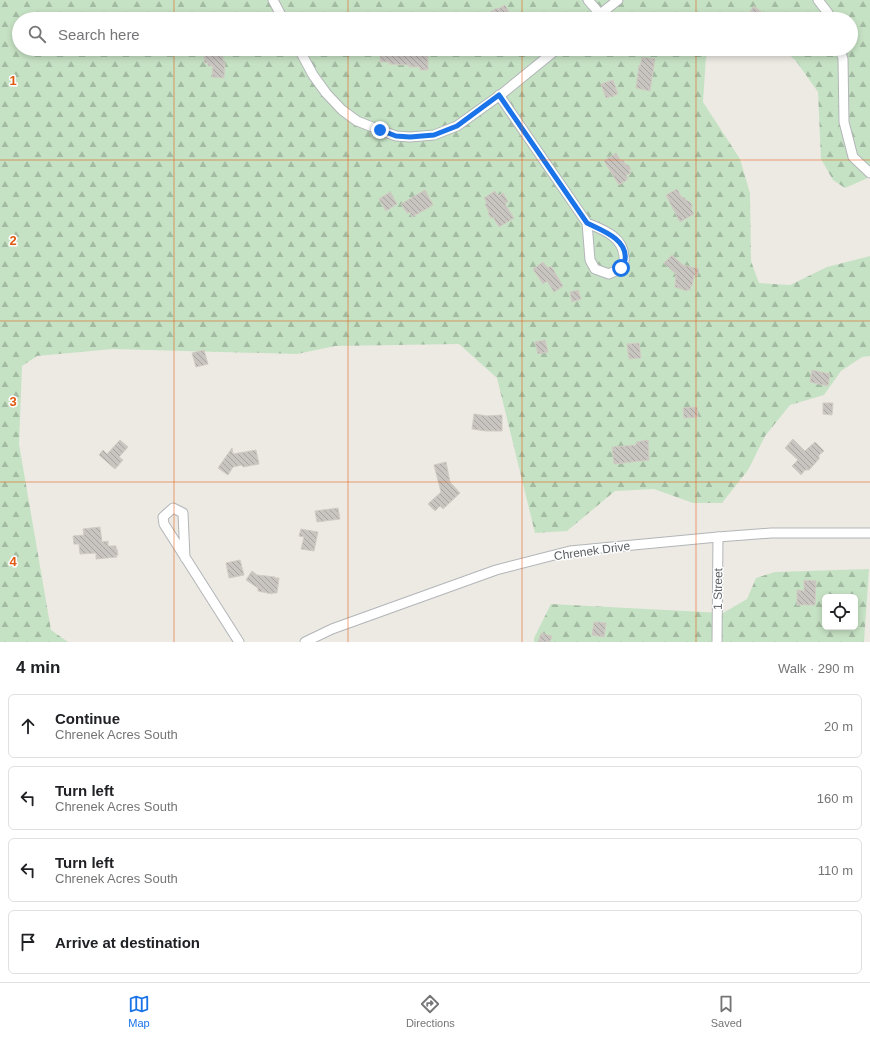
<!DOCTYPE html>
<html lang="en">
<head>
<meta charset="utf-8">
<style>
	body { margin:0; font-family:Helvetica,sans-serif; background:#f6f6f6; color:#202124 }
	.controls { position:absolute; right:12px; bottom:12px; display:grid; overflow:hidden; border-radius:6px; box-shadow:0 2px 6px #0003 }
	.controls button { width:36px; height:36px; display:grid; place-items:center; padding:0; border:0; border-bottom:1px solid #e0e0e0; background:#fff; color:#202124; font:20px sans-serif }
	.stop { position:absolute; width:12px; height:12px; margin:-9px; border:3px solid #1a73e8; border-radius:50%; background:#fff }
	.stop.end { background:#1a73e8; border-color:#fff; box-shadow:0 1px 4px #0008 }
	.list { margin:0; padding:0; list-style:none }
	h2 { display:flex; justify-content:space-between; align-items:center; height:52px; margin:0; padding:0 16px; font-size:17px }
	h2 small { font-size:13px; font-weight:400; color:#757577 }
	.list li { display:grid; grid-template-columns:26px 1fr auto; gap:12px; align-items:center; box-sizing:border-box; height:64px; margin:0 8px 8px; padding:0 8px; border:1px solid #e0e0e0; border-radius:6px }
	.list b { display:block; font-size:15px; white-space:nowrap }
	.list p { margin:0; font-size:13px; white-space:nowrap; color:#757577 }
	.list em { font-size:13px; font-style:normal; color:#757577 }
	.icon { flex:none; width:22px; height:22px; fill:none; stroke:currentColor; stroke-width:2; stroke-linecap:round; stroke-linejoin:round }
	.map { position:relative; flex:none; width:870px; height:642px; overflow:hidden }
	.search { position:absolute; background:#fff; box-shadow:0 2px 6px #0003; left:12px; right:12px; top:12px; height:44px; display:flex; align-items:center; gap:10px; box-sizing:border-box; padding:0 14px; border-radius:22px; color:#757577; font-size:15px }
	.sheet { height:340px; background:#fff }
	nav { display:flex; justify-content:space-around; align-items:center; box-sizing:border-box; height:56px; border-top:1px solid #e0e0e0; background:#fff; font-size:11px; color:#757577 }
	nav a { display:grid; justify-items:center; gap:2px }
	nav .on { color:#1a73e8 }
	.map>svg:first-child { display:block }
	.forest { fill:url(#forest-firs); fill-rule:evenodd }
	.building { fill:url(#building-back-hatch); stroke:#d1ccc3 }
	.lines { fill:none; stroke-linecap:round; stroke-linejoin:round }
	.minor-casing { stroke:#b2b5b8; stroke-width:11 }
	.minor { stroke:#fff; stroke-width:9 }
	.route { stroke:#1a73e8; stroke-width:5 }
	.grid { fill:none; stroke:#e15910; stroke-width:1; stroke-opacity:0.55 }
	.labels { text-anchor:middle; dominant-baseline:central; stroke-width:3; stroke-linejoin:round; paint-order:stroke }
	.street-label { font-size:12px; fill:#5c6063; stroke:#fff }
	.grid-label { font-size:13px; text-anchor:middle; font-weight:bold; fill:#e15910; stroke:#fff; stroke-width:3; stroke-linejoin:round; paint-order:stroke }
</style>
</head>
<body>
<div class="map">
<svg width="870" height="642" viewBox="0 0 870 642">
	<defs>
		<pattern id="forest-firs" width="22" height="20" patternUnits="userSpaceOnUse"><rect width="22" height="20" fill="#c6e2c4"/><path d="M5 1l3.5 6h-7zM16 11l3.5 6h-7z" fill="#a4bba3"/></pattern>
		<pattern id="building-back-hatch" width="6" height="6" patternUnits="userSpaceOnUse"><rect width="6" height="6" fill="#c8c5c1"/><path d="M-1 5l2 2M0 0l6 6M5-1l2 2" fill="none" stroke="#a6a3a0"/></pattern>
	</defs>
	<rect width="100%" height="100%" fill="#edeae4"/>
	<g class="forest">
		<path d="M0 0H870V177L845 188 833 180 821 159 818 92 796 61 784 50 773 49H851V19H19V49H718L706 57 703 102 740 159 750 193 751 261 759 283 790 285 827 267 870 256V356L862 357 841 371 824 395 790 405 765 436 748 470 722 503H693L654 489 615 491 567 531 535 533 497 378 459 344 335 346 297 354 113 349 37 356 22 366 19 444 51 630 68 642H0Z"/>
		<path d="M869 569 864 642H534V638L551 604 723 613 747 599 756 578 775 572ZM825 597H855V627H825Z"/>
	</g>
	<g class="building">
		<path d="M505 5 513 19H478L497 8 498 9Z"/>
		<path d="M754 6 771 19H745Z"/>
		<path d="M205 49H223V61H225L224 78 212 77 213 66H208V63H204Z"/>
		<path d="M380 49H397V52H403V54H420V52H428V70H420V67H409V65L389 64V62H380Z"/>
		<path d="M642 57 655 59 650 91 636 88 639 65 640 66Z"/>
		<path d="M613 80 618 94 606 98 601 84Z"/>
		<path d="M616 153 621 161 623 160 626 165 627 164 631 169 629 170 631 173 626 175 628 179 619 185 604 161Z"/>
		<path d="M677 189 682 198 684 197 686 200 690 202 692 205 691 209 694 214 680 222 666 195Z"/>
		<path d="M425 190 433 205 412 217 410 212 407 213 401 204Z"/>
		<path d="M495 191 498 196 503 193 508 202 505 204 514 218 499 227 493 217 491 218 488 213 489 212 485 204 487 203 484 198Z"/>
		<path d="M390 192 397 204 386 211 379 199Z"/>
		<path d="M672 255 683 265 699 269 697 276 694 275 692 286 691 285 690 290H687V291L675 287 676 274 664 263Z"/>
		<path d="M543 262 548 268 551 266 563 286 554 292 547 281 543 284 533 269Z"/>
		<path d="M578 290 581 299 572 302 570 292Z"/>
		<path d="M545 340 548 352 538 354 535 342Z"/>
		<path d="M639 343 641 358 629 359 627 344Z"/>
		<path d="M204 350 208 364 196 367 192 353Z"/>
		<path d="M812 370 830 374 828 386 810 382Z"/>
		<path d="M823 403H833L832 415 823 414Z"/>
		<path d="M697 407 698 417 684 418 683 408Z"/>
		<path d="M474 414 487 416 502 415V431H486L472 429Z"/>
		<path d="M793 439 805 451 815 442 824 451 819 455V459L809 470H805L801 475 792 466 798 460 785 448Z"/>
		<path d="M120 440 128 447 119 457 123 460 115 469 99 455 103 450 107 454Z"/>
		<path d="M648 440 649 460 614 464 612 447 636 445V442Z"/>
		<path d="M232 448 233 454 256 450 259 464 243 467 242 465 233 467 228 475 218 468Z"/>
		<path d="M446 462 450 482 460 493 443 509 440 506 435 511 428 504 441 492 434 465Z"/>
		<path d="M338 508 340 519 317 522 315 511Z"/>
		<path d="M100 527 102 542 108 541V546H116V549H117L118 555H116L117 557 96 559V553L80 554 79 544H74L73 536 84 535 83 529Z"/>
		<path d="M301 529 318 532 314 551 301 549 304 537 299 536Z"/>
		<path d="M240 560 244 575 229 578 226 563Z"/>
		<path d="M252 571 257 575 275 577V578H279L277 593H273L272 594 258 591V588L246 580Z"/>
		<path d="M804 580 816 581 815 605H797V590L804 591Z"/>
		<path d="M594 622 606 623 604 637 592 635Z"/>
		<path d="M541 633 552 636 550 642H538Z"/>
	</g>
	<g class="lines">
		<defs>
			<g id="minor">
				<path d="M273 0 283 19"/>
				<path d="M588 0 600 14"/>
				<path d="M818 0 828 13 830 19"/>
				<path d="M594 19 618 0"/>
				<path d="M299 49 313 75 326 93 342 110 357 121 380 130 396 136 410 137 434 135 457 126 503 93 557 49"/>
				<path d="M840 49 843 59 844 122 853 157 870 173"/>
				<path d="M499 95 587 223 590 260 595 269 609 274C612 272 618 271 620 268 623 266 625 260 624 257 623 236 603 230 587 223"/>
				<path d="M185 558 183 513 173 508 163 517 164 524 239 642"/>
				<path d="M305 642 332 629 496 570 570 551 718 537 771 533H870"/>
				<path d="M717 642 718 537"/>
			</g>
		</defs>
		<use href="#minor" class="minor-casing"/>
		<use href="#minor" class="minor"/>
	</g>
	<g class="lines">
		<path class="route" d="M380 130 396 136 410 137 434 135 457 126 499 95 587 223C601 230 628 239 625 260 624 262 622 266 621 268"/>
	</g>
	<path class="grid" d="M174 0V19M348 0V19M522 0V19M696 0V19M174 49V642M348 49V642M522 49V642M696 49V642M0 160H870M0 321H870M0 482H870"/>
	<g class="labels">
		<g class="street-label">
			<text transform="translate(592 551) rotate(-8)">Chrenek Drive</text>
			<text transform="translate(718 589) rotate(-89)">1 Street</text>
		</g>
	</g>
	<g class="grid-label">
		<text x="13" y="85">1</text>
		<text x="13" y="245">2</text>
		<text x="13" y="406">3</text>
		<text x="13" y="566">4</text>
	</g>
</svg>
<div class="controls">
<button><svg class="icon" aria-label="locate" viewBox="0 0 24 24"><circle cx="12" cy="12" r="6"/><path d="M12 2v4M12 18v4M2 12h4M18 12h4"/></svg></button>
</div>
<div class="stop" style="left:621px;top:268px"></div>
<div class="stop end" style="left:380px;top:130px"></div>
<div class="search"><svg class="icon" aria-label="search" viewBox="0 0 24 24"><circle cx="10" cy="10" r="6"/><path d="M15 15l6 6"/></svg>Search here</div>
</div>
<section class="sheet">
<h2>4 min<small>Walk · 290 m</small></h2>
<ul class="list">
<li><svg class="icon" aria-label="ahead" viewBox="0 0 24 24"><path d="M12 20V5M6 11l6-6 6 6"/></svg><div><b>Continue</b><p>Chrenek Acres South</p></div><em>20 m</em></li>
<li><svg class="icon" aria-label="left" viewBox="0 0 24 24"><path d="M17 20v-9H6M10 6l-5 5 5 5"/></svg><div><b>Turn left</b><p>Chrenek Acres South</p></div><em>160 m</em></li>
<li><svg class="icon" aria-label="left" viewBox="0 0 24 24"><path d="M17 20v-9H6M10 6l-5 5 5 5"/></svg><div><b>Turn left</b><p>Chrenek Acres South</p></div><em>110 m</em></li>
<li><svg class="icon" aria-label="arrive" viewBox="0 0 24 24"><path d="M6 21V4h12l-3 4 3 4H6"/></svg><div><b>Arrive at destination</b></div></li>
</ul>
</section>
<nav>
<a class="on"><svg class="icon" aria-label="map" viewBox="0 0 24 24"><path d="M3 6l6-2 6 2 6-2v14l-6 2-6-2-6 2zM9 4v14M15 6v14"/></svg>Map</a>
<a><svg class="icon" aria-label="directions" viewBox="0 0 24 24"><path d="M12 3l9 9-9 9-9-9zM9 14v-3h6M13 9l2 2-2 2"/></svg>Directions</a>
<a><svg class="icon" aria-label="saved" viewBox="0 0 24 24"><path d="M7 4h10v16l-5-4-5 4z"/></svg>Saved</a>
</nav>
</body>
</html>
